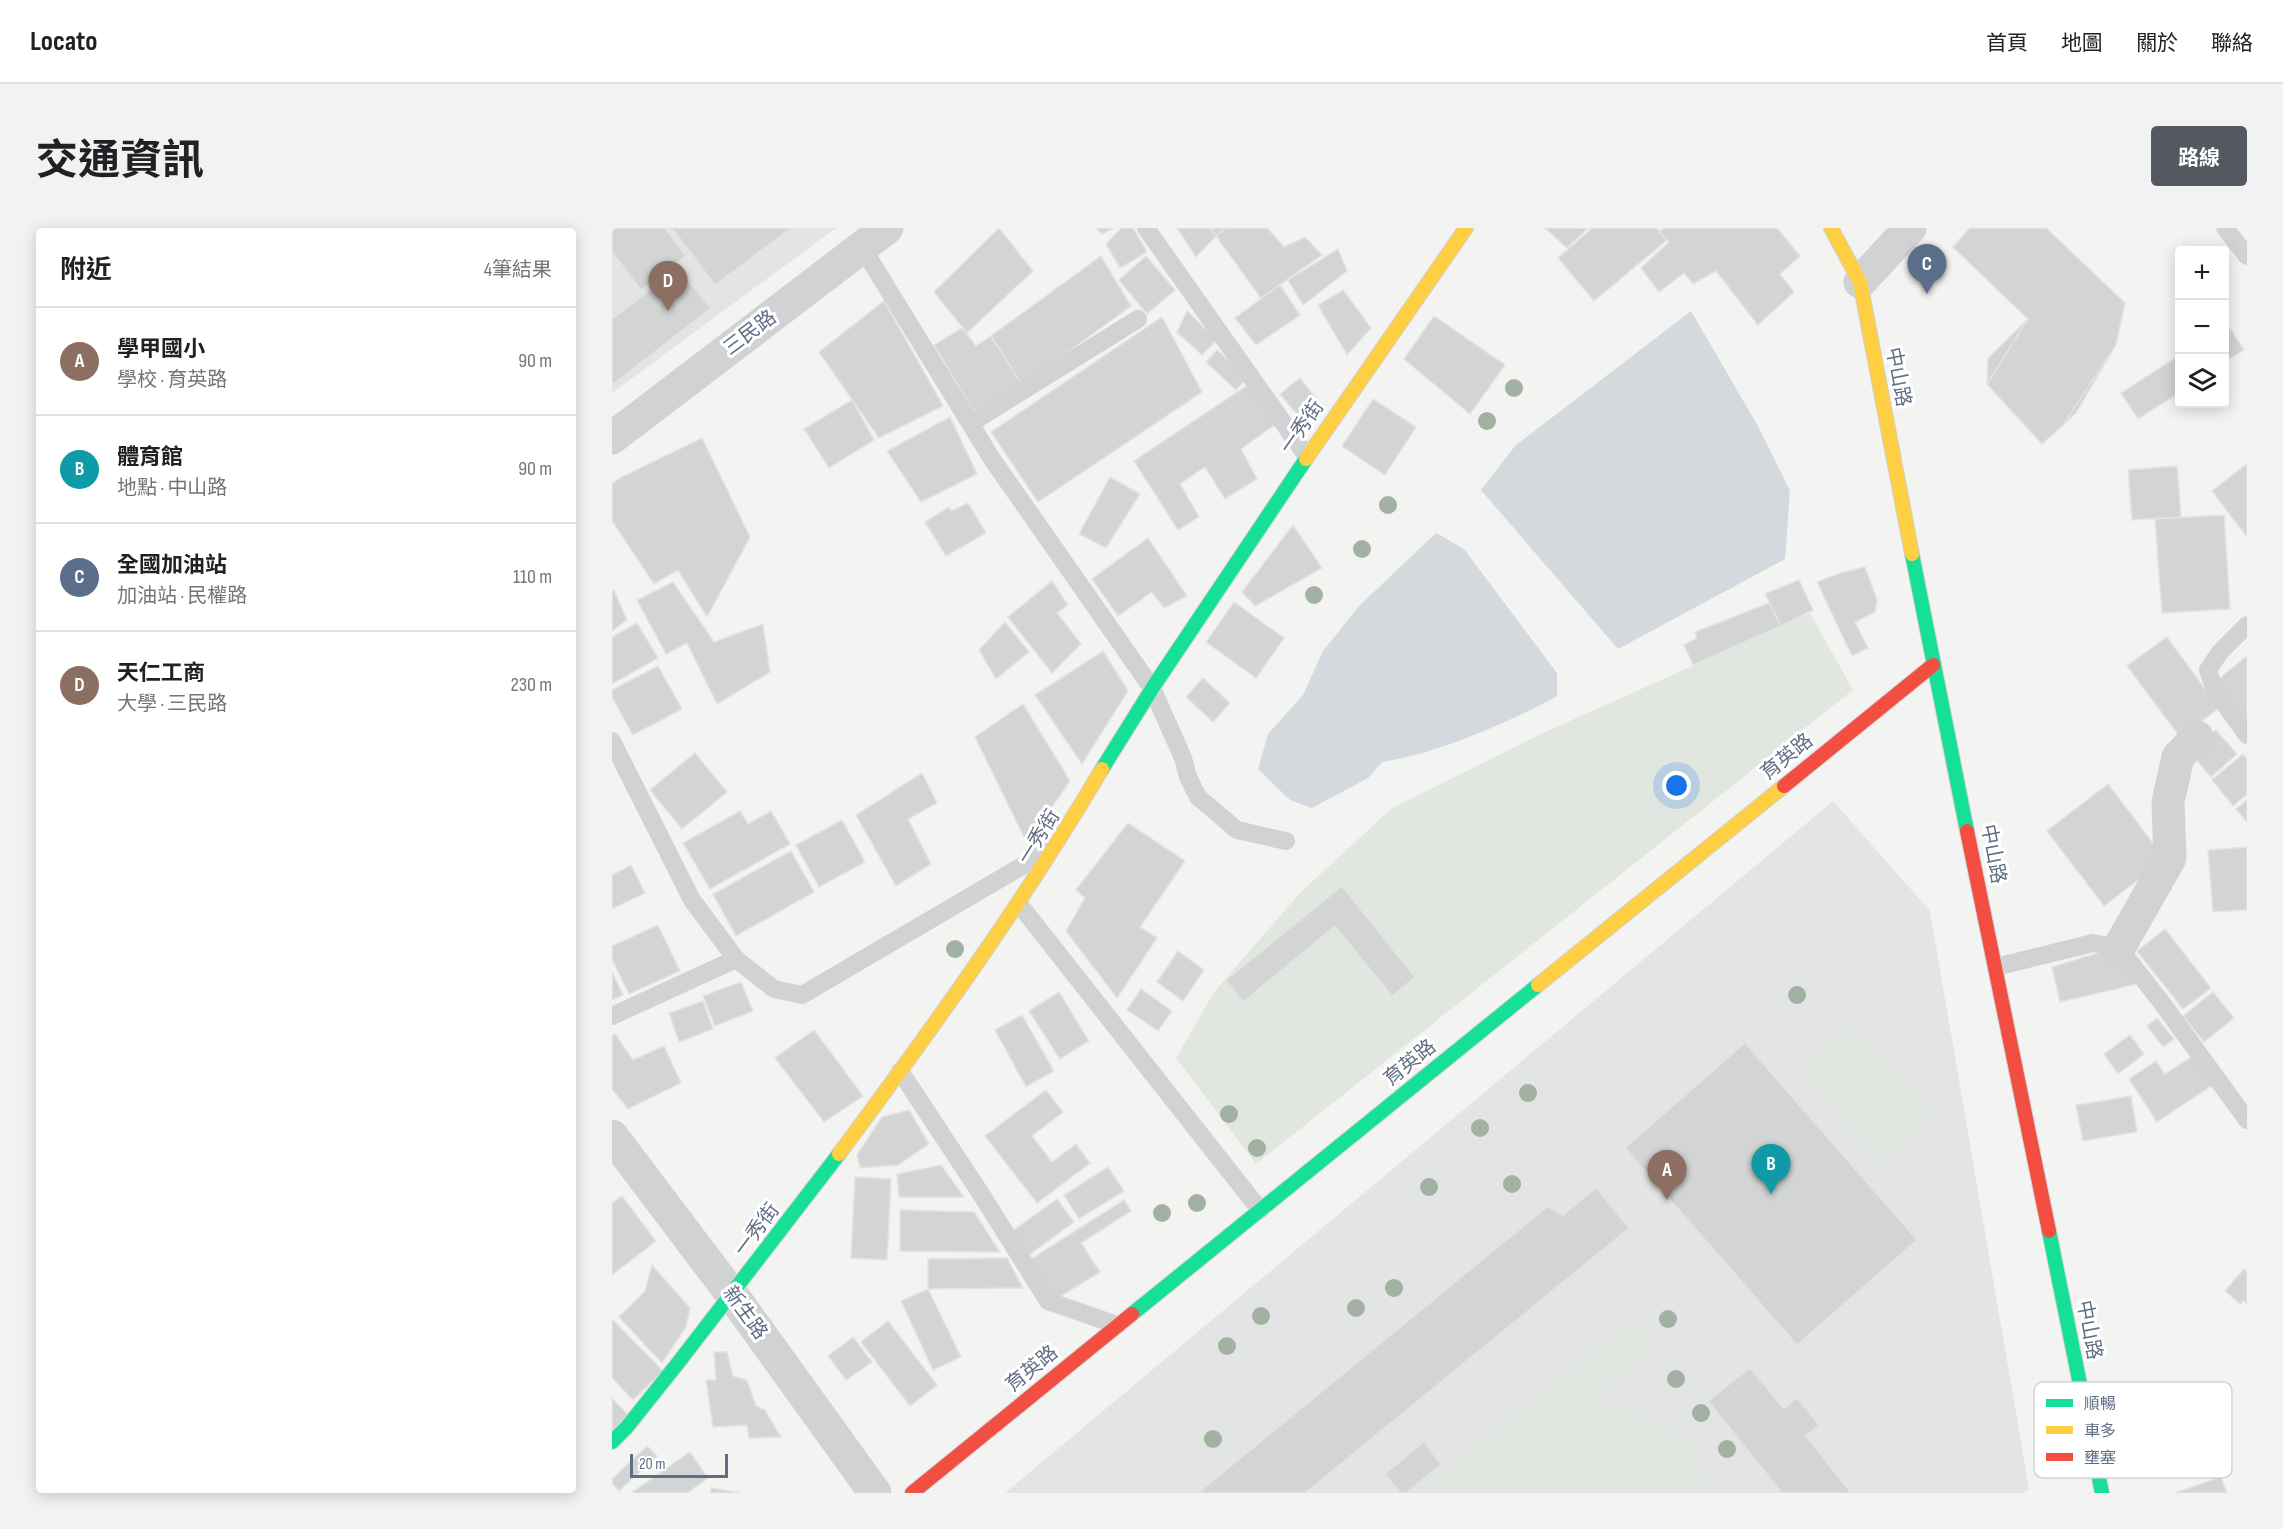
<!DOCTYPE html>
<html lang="zh-TW">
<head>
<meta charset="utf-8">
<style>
	body { margin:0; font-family:"Sofia Sans Condensed","Noto Sans TC",sans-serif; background:#f2f2f2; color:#202124 }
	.controls { position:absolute; right:18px; top:18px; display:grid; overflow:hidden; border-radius:6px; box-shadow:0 3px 15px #0003 }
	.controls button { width:54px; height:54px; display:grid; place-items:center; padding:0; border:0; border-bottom:2px solid #e0e0e0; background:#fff; color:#202124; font:30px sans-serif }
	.scale { position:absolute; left:18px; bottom:15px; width:98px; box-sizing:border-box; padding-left:6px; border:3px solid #616d85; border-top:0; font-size:16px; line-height:21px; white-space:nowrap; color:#616d85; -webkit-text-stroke:4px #fff; paint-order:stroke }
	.you { position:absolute; left:1065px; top:558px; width:21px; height:21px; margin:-15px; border:4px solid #fff; border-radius:50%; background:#1a73e8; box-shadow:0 0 0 9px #1a73e833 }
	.badge { display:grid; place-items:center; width:39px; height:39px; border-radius:50%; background:#545861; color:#fff; font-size:20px; font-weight:700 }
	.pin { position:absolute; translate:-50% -50px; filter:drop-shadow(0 2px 3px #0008) }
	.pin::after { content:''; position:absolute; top:32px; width:21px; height:18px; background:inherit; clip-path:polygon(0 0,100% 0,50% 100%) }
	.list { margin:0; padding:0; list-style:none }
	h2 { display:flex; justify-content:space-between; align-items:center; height:78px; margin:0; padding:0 24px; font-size:26px }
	h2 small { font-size:20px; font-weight:400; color:#757577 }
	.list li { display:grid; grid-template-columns:39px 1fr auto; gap:18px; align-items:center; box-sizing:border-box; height:108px; padding:0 24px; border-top:2px solid #e0e0e0 }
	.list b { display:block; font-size:22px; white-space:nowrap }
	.list p { margin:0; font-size:20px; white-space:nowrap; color:#757577 }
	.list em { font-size:20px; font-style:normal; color:#757577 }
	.icon { flex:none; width:33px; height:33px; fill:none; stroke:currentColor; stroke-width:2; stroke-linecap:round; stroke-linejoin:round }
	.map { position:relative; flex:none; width:1635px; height:1265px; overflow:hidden; border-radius:6px }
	header { display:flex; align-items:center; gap:36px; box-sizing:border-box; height:84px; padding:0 30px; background:#fff; border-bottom:2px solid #e0e0e0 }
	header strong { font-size:28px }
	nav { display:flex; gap:33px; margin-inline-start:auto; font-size:21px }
	.intro { display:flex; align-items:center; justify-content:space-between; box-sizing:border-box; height:144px; padding:0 36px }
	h1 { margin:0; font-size:42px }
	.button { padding:15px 27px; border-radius:6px; background:#545861; color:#fff; font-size:21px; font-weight:700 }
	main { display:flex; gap:36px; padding:0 36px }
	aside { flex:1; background:#fff; border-radius:6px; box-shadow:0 3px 15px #0003 }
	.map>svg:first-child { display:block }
	.built { fill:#e3e4e4 }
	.green { fill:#e1e7e0 }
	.water { fill:#d4d9dd }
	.building { fill:#d3d4d4; stroke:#e2e3e2; stroke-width:1.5 }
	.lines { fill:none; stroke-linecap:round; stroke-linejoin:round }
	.fast-casing { stroke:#cfd1d3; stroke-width:16 }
	.slow-casing { stroke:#cfd1d3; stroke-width:16 }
	.jam-casing { stroke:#cfd1d3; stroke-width:16 }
	.lane { stroke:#d1d2d3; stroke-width:18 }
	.street { stroke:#d1d2d3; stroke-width:33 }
	.fast { stroke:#16e098; stroke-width:14 }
	.slow { stroke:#ffcf43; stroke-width:14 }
	.jam { stroke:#f24e42; stroke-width:14 }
	.tree { fill:#a3b1a2 }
	.labels { text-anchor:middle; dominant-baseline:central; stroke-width:6; stroke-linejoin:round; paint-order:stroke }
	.street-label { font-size:20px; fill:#616d85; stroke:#fff }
	.key { fill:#fff; stroke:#d0d3da; stroke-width:1.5 }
	.key-label { font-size:16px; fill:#616d85 }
</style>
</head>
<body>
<header>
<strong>Locato</strong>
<nav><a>首頁</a><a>地圖</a><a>關於</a><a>聯絡</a></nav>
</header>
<div class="intro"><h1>交通資訊</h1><a class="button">路線</a></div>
<main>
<aside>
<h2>附近<small>4筆結果</small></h2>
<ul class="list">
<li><span class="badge" style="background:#8d6e63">A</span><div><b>學甲國小</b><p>學校 · 育英路</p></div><em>90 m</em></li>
<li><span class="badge" style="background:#0f9aa8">B</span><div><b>體育館</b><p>地點 · 中山路</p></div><em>90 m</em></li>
<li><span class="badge" style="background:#5c6f8a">C</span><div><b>全國加油站</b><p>加油站 · 民權路</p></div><em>110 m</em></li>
<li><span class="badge" style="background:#8d6e63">D</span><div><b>天仁工商</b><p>大學 · 三民路</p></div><em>230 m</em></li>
</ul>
</aside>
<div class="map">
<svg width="1635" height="1265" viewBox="0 0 1635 1265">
	<rect width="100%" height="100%" fill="#f3f4f2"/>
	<g class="built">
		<path d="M0 0H224L0 165Z"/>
		<path d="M1221 573 1318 683 1417 1261 1411 1265H393Z"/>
	</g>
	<g class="green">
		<path d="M1198 385 1241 462 644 936 564 830 602 764 688 665 780 580 929 506Z"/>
		<path d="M1242 797 1322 890 1269 935 1189 842Z"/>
		<path d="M1022 1093 1041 1118 977 1173C1003 1183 1065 1197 1081 1219 1087 1228 1092 1255 1092 1265H804Z"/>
	</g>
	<g class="water">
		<path d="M1079 83 1147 200 1178 263 1173 331 1006 421 869 262 903 218Z"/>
		<path d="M824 305 852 321 945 445V468C896 495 825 526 770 534L756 550 700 580 678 572 646 541 656 506 691 467 711 423 747 378Z"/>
	</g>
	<g class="building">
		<path d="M0 0H53L74 28 29 62 0 24Z"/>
		<path d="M60 0H179L103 57Z"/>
		<path d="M387 0 421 43 355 105 322 64Z"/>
		<path d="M484 0H502L490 6Z"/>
		<path d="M509 0H521L535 24 508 40 494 16Z"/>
		<path d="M565 0H598L604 8 584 29Z"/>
		<path d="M598 0H614L604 8Z"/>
		<path d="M614 0H655L672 19 693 9 710 27 649 70 604 8Z"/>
		<path d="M933 0H976L955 20Z"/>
		<path d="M980 0H1044L1055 12 982 73 946 30Z"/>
		<path d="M1052 0H1165L1188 28 1168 46 1182 64 1146 97 1104 43 1081 56 1072 45 1047 64 1029 40 1057 14 1047 4Z"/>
		<path d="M1358 0H1434L1513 75 1498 99 1504 117 1464 185 1430 216 1375 156 1376 130 1416 91 1341 19Z"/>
		<path d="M1358 0H1434L1513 75 1504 117 1451 197 1430 216 1375 156 1416 91 1341 19Z"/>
		<path d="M726 21 735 43 691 77 676 52Z"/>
		<path d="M489 28 519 78 410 157 379 108Z"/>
		<path d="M534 28 563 62 535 86 507 52Z"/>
		<path d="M66 41 99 80 0 157V91Z"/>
		<path d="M668 57 688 87 644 117 623 90Z"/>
		<path d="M731 62 759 100 735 127 706 77Z"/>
		<path d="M272 73 331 178 267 210 207 124Z"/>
		<path d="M575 83 605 112 590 127 565 104Z"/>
		<path d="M822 88 893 137 858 186 792 131Z"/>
		<path d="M550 89 590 164 426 274 379 204Z"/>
		<path d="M1615 96 1632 122 1612 134V97Z"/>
		<path d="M350 100 364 118 379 108 410 157 361 183 322 117Z"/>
		<path d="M605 122 635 150 624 162 594 134Z"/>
		<path d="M1568 127V164L1526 191 1509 165Z"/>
		<path d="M688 150 708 175 698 202 668 166Z"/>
		<path d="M639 155 664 196 629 221 645 251 613 271 593 239 568 256 587 289 566 302 522 233Z"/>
		<path d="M761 171 804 199 773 247 730 218Z"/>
		<path d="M240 172 262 212 217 240 192 201Z"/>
		<path d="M338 189 365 246 309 274 275 223Z"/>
		<path d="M90 210 138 309 95 389 66 342 42 356 0 293V256L8 250Z"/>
		<path d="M1635 236V309L1600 263Z"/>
		<path d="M1565 238 1569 289 1520 292 1516 242Z"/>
		<path d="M498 249 528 266 494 320 467 306Z"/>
		<path d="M356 275 374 305 334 328 313 294 337 279 339 283Z"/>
		<path d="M1612 287 1618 381 1550 385 1543 291Z"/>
		<path d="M681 297 710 340 643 378 630 364Z"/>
		<path d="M536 310 575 368 552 380 540 364 506 388 480 351Z"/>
		<path d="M1253 339 1265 372 1263 384 1243 394 1256 420 1240 428 1205 354 1229 345Z"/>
		<path d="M1187 352 1201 382 1169 398 1153 366Z"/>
		<path d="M440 353 456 377 445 385 469 416 440 445 396 389Z"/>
		<path d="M61 354 102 414 151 396 158 444 105 476 75 415 54 426 25 372Z"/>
		<path d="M2 362 15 392 0 403V363Z"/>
		<path d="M622 374 672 410 644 450 594 414Z"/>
		<path d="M1157 375 1169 398 1081 437 1072 417 1085 410 1083 404Z"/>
		<path d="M393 394 417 424 384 451 367 422Z"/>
		<path d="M25 395 46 430 0 456V409Z"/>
		<path d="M1555 409 1607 480 1568 509 1515 438Z"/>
		<path d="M491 423 516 463 470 536 423 467Z"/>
		<path d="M1635 428V492L1604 453Z"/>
		<path d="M46 438 70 481 21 507 0 469V462Z"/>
		<path d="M591 450 618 475 601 494 574 469Z"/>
		<path d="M411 476 458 553 415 615 363 509Z"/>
		<path d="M1604 502 1625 526 1599 549 1578 524Z"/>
		<path d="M83 525 115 564 70 601 38 562Z"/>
		<path d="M1631 526 1635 531V566L1621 578 1600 552Z"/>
		<path d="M310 545 325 575 296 591 319 636 284 658 244 587Z"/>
		<path d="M1496 556 1553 631 1492 678 1435 603Z"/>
		<path d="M1635 572V594L1624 581Z"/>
		<path d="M128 583 136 596 159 583 178 616 98 661 71 615Z"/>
		<path d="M230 592 253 634 207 659 184 617Z"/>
		<path d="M516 595 573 633 528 699 545 710 505 770 454 703 473 670 464 662Z"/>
		<path d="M1635 619V682L1601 684 1596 622Z"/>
		<path d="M179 623 202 664 124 708 101 666Z"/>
		<path d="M19 637 33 665 0 681V647Z"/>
		<path d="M730 658 803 749 780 768 723 698 631 774 614 752Z"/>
		<path d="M46 697 68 743 17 766 0 731V718Z"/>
		<path d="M1553 701 1599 760 1571 781 1525 723Z"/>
		<path d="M1495 722 1515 735 1525 756 1448 774 1440 739Z"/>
		<path d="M566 723 592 742 571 773 545 754Z"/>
		<path d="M0 744 11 767 0 772Z"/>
		<path d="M129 754 141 783 103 798 91 768Z"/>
		<path d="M529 761 560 783 546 803 515 782Z"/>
		<path d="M447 764 477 813 448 831 417 783Z"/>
		<path d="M1601 764 1622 790 1592 814 1571 788Z"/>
		<path d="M91 773 101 801 67 814 57 785Z"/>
		<path d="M410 787 442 843 414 859 383 802Z"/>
		<path d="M1545 790 1562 811 1551 819 1535 798Z"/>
		<path d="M202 802 251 868 212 894 163 830Z"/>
		<path d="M3 806 21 832 52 818 69 855 16 881 0 861V807Z"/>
		<path d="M1518 807 1532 826 1506 846 1492 826Z"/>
		<path d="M1133 815 1305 1012 1185 1117 1013 920Z"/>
		<path d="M1581 828 1601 857 1545 894 1517 851 1544 833 1553 846Z"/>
		<path d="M434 862 451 884 420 908 440 934 464 916 478 935 425 975 373 908Z"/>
		<path d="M1519 868 1525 904 1471 913 1464 877Z"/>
		<path d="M297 882 317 916 286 937 248 940 245 927 270 889Z"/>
		<path d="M329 937 352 969H287L285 946Z"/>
		<path d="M496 939 512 963 467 991 452 967Z"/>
		<path d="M243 949 279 951 275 1032 239 1030Z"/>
		<path d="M984 960 1017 1000 693 1265H586L936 978 951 987Z"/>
		<path d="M10 968 44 1013 0 1047V975Z"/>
		<path d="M445 971 462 994 417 1027 399 1004Z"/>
		<path d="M512 972 519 983 469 1015 488 1044 444 1071 419 1031Z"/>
		<path d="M288 982 362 984 388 1024 288 1023Z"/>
		<path d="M395 1030 411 1060 316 1061V1031Z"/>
		<path d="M40 1037 78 1080 74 1099 50 1135 7 1089 33 1063Z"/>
		<path d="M1632 1041 1635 1044V1076L1632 1073 1628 1076 1613 1063Z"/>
		<path d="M316 1061 349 1129 321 1142 289 1073Z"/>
		<path d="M0 1091 51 1143 21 1172 0 1150Z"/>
		<path d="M276 1093 325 1157 298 1178 249 1114Z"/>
		<path d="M241 1109 260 1134 234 1152 216 1128Z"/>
		<path d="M102 1124H115L121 1148 135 1152 144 1178 153 1182 169 1209 137 1210 135 1197 101 1199 94 1152H104Z"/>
		<path d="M1138 1140 1172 1181 1185 1170 1207 1197 1194 1208 1239 1265H1170L1096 1173Z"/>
		<path d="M0 1170 17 1188 0 1204Z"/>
		<path d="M812 1214 829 1236 794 1265H789L773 1246Z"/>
		<path d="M35 1218 45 1228 7 1263 0 1255V1251Z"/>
		<path d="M78 1224 96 1250 75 1265H19Z"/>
		<path d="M1609 1249 1615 1265H1563Z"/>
		<path d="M99 1260 129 1265H98Z"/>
	</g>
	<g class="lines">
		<defs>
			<g id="fast">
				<path d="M1300 326 1355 603"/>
				<path d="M490 541 543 456 694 231"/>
				<path d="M1437 1003 1490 1265"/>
				<path d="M520 1086 926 757"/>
				<path d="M0 1214 15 1199 66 1135 227 926"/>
			</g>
			<g id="slow">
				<path d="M1219 0 1248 54 1300 326"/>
				<path d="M694 231 854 0"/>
				<path d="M926 757 1172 558"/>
				<path d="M227 926C320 801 411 675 490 541"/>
			</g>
			<g id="jam">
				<path d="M1172 558 1321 437"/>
				<path d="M1355 603 1437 1003"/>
				<path d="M300 1265 520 1086"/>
			</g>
		</defs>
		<use href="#fast" class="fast-casing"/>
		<use href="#slow" class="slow-casing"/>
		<use href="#jam" class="jam-casing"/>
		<g class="lane">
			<path d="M534 0 694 227"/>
			<path d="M1613 0 1635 28"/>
			<path d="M250 19 380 231 540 460 571 530 576 549 586 569 625 602 674 613"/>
			<path d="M359 195 526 91"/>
			<path d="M1635 397 1608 424 1596 442 1603 463 1635 507"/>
			<path d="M0 513 80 672 124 731 162 761 190 767 434 624"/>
			<path d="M407 676 648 982"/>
			<path d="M1384 739 1481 715 1498 718 1505 723 1514 729 1550 775 1635 892"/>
			<path d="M0 788 124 731"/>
			<path d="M288 843 369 966 436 1073 505 1097"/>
		</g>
		<g class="street">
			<path d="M1248 54 1298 0"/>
			<path d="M0 210 275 0"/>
			<path d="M1505 723 1558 630 1556 574 1566 529 1585 509"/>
			<path d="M0 908 121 1068 263 1265"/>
		</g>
		<use href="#fast" class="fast"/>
		<use href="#slow" class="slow"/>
		<use href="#jam" class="jam"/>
	</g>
	<g class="tree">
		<circle cx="902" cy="160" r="9"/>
		<circle cx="875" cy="193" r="9"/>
		<circle cx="776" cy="277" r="9"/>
		<circle cx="750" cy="321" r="9"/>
		<circle cx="702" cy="367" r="9"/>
		<circle cx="343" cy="721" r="9"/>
		<circle cx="1185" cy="767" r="9"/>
		<circle cx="916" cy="865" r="9"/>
		<circle cx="617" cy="886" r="9"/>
		<circle cx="868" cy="900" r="9"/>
		<circle cx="645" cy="920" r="9"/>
		<circle cx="900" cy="956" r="9"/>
		<circle cx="817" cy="959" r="9"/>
		<circle cx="585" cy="975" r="9"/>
		<circle cx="550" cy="985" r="9"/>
		<circle cx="782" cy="1060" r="9"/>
		<circle cx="744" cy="1080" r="9"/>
		<circle cx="649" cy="1088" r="9"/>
		<circle cx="1056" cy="1091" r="9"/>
		<circle cx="615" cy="1118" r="9"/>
		<circle cx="1064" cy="1151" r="9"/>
		<circle cx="1089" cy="1185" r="9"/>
		<circle cx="601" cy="1211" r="9"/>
		<circle cx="1115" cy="1221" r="9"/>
	</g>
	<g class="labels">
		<g class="street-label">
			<text transform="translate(138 105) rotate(-37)">三民路</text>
			<text transform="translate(1286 149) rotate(79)">中山路</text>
			<text transform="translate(690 199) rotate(-55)">一秀街</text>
			<text transform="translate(1175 529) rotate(-39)">育英路</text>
			<text transform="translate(427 609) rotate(-58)">一秀街</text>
			<text transform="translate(1381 626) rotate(79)">中山路</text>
			<text transform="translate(798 835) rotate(-39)">育英路</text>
			<text transform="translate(145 1002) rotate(-53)">一秀街</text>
			<text transform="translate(133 1085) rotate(54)">新生路</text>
			<text transform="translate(1477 1102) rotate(79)">中山路</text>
			<text transform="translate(420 1141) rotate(-39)">育英路</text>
		</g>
	</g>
	<rect x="1422" y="1154" width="198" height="96" rx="9" class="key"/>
	<rect x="1434" y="1171" width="27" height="8" fill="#16e098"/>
	<rect x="1434" y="1198" width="27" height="8" fill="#ffcf43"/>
	<rect x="1434" y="1225" width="27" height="8" fill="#f24e42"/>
	<g class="key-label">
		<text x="1472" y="1181">順暢</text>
		<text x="1472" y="1208">車多</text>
		<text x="1472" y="1235">壅塞</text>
	</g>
</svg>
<div class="controls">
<button>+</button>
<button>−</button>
<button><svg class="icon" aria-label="layers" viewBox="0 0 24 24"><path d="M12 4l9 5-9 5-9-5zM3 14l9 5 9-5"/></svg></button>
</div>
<div class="scale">20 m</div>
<div class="you"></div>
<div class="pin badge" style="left:1055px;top:972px;background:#8d6e63">A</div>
<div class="pin badge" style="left:1159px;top:966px;background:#0f9aa8">B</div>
<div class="pin badge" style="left:1315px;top:66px;background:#5c6f8a">C</div>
<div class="pin badge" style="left:56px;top:83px;background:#8d6e63">D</div>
</div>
</main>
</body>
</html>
